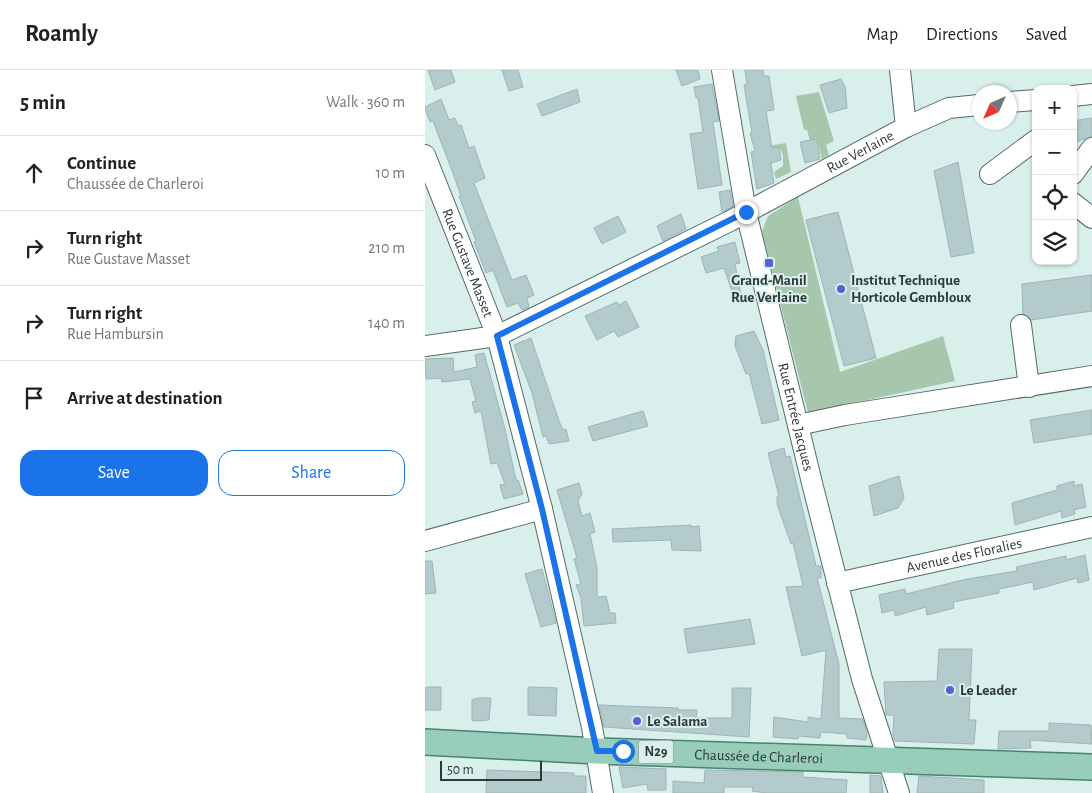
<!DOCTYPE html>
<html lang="en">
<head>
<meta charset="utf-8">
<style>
	body { margin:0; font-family:"Alegreya Sans",sans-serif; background:#f2f2f2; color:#222 }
	.controls { position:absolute; right:15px; top:15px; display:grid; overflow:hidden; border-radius:10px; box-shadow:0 1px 4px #0004 }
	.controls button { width:45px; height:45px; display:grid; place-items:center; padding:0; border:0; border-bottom:1px solid #e0e0e0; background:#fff; color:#222; font:25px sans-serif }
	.compass { position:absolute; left:547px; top:15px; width:45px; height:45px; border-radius:50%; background:#fff; box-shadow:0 1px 4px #0004; rotate:225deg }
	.scale { position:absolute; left:15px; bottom:12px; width:102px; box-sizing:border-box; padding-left:5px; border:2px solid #2f3937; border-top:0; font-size:14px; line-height:18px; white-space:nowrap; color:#2f3937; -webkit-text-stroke:4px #d8efec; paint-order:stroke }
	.stop { position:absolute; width:15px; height:15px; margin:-11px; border:4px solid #1a73e8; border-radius:50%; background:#fff }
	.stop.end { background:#1a73e8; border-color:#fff; box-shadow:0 1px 5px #0008 }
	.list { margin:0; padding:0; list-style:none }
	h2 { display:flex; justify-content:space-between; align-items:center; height:65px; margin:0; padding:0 20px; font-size:21px }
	h2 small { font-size:16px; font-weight:400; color:#767676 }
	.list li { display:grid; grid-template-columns:32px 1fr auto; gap:15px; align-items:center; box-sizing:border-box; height:75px; padding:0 20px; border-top:1px solid #e0e0e0 }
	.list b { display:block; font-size:19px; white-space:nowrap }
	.list p { margin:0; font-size:16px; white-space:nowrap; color:#767676 }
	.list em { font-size:16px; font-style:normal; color:#767676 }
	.actions { display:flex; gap:10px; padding:15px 20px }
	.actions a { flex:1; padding:11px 0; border:1px solid #1a73e8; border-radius:15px; text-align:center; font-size:18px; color:#1a73e8 }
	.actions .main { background:#1a73e8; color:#fff }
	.icon { flex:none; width:28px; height:28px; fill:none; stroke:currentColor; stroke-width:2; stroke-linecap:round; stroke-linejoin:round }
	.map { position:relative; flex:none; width:667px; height:723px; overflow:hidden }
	header { display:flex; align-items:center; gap:30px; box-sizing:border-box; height:70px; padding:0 25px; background:#fff; border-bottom:1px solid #e0e0e0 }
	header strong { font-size:24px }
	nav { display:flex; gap:28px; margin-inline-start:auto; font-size:18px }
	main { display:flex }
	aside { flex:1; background:#fff }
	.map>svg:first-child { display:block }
	.green { fill:#a7c7ac }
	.building { fill:#b4cbce; stroke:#9db4b6 }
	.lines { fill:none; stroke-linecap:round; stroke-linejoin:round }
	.minor-casing { stroke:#566b68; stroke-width:22 }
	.major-casing { stroke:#47836e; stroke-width:28 }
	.minor { stroke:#fff; stroke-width:20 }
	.major { stroke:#98cdba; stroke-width:25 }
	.route { stroke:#1a73e8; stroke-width:6 }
	.poi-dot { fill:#5860d7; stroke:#d8efec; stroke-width:2 }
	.labels { text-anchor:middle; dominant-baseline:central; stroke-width:4; stroke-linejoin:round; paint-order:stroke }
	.shield { fill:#d8efec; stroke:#62706d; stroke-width:1 }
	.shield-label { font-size:14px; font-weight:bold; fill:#2f3937 }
	.street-label { font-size:15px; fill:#2f3937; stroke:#d8efec }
	.poi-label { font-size:15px; font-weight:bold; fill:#2f3937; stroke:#d8efec; text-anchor:start }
</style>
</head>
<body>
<header>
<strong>Roamly</strong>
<nav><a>Map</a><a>Directions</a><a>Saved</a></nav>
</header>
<main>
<aside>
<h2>5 min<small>Walk · 360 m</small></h2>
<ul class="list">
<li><svg class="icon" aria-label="ahead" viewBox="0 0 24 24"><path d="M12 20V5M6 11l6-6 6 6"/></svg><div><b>Continue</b><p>Chaussée de Charleroi</p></div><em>10 m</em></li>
<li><svg class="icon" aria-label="right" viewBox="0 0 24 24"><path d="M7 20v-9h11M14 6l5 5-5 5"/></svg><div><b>Turn right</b><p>Rue Gustave Masset</p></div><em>210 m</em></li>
<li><svg class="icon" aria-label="right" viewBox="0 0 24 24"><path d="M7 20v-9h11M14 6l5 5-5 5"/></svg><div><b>Turn right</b><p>Rue Hambursin</p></div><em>140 m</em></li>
<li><svg class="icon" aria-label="arrive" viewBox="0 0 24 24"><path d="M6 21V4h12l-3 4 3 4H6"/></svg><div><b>Arrive at destination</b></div></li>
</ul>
<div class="actions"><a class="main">Save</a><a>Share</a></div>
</aside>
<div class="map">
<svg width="667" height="723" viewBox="0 0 667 723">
	<rect width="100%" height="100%" fill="#d8efec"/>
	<g class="green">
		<path d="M394 22 409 71 401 75 404 85 397 89 392 70 385 71 382 60H379L371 26Z"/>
		<path d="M361 73 366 102 351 109 349 102 358 96V85L354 77 339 79 338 77Z"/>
		<path d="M373 127 415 302 518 266 530 311 383 343 337 161 343 146Z"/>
	</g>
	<g class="building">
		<path d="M3 0H26L30 12 10 20Z"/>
		<path d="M77 0H93L98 17 84 21Z"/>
		<path d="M251 0H273L275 9 257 16Z"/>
		<path d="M320 0H338L339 6H344L349 40 341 41 347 78 354 77 356 90 346 93 349 113 332 119 326 82 330 81 325 63H327L319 15 322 14Z"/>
		<path d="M416 9 420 16 422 38 404 43 395 15Z"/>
		<path d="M287 14 294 51 288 52 297 115 273 119 265 64 278 62 273 28H271L269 17Z"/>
		<path d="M152 19 155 32 117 46 112 34Z"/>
		<path d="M16 29 24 50 30 48 33 56 36 55 44 78 49 76 60 108 49 113 87 210 101 205 109 225 102 228 104 237 97 240 93 233 82 237 68 200 61 203 49 172 51 171 34 126H36L29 106 8 51 5 52 0 39V37Z"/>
		<path d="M667 48V66L648 73V51Z"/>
		<path d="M392 69 395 89 380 93 375 72Z"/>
		<path d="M533 92 549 183 526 187 509 101Z"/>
		<path d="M305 120 308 136 297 142 294 122Z"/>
		<path d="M413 142 451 288 419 296 381 150Z"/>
		<path d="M256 144 261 159 238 171 232 156Z"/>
		<path d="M193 146 201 162 177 174 169 158Z"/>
		<path d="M310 172 315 193 310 194 316 225 309 227 299 198 281 203 276 187 294 181 292 177Z"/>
		<path d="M667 205V241L606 250 598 244 597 214Z"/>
		<path d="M201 231 214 257 193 267 189 261 172 270 160 246 192 232 194 235Z"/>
		<path d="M329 261 338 280 354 350 337 354 324 303 321 304 310 276 311 266Z"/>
		<path d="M106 268 134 351 138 360 141 359 144 371 124 374 121 366 118 367 107 323 89 275Z"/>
		<path d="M59 283 80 359 91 410H93L98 424 79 429 75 415 80 414 72 393 66 394 56 341 50 343 47 332 51 331 45 309 17 312 16 308 1 309 0 289 28 288 29 302 52 297 50 285Z"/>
		<path d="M667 340V364L609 373 605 350Z"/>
		<path d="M218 341 223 356 168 371 163 357Z"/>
		<path d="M359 378 361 387 365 386 391 496H396V508H392L414 594V648L438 649 442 662 441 670 422 668V664L396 662 395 668 374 666 373 669 348 667 349 647 383 652V647L396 649 401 580 377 586 361 517 378 516 368 473 366 474 352 434V427L354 426 343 383Z"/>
		<path d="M474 406 479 428 473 438 449 446 444 416Z"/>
		<path d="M649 411V416L657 414 661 437 649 440 650 444 637 448 636 441 590 455 587 433 632 420V416Z"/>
		<path d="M154 413 157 424 153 431 157 446 165 443 170 462 165 464 172 498V527L181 526 185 543H190L191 553 159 556 156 528 151 515 156 514 149 489 152 488 132 420Z"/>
		<path d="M266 455V457L274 456 276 481 247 480 246 470 188 472 187 459Z"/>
		<path d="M660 485 664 510 653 513 652 508 609 520 608 512 574 519V523L528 532 529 538 502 545 501 537 470 546 469 540 457 543 454 525 480 519 481 524 542 509 592 501 591 497 641 486V490Z"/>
		<path d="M0 491H7L11 523 0 524Z"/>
		<path d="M117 499 131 553 116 557 100 504Z"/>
		<path d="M325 549 330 574 263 583 259 559Z"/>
		<path d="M514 579H547L544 650H551L549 674 470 671 468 665 469 645H461L459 612 512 611Z"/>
		<path d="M4 617H16V640H0V618Z"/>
		<path d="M103 617 132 618 131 646 103 645Z"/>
		<path d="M307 618H326L324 667 179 657 174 635 253 638V640H272L271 648H307Z"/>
		<path d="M53 628H66L64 650 47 651V630Z"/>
		<path d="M624 653 666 655 667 674 605 670 606 678 573 679 574 661H624Z"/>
		<path d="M194 697 241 699V720H223L222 714 198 718Z"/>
		<path d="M62 700 149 703V706H161V723H61Z"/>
		<path d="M280 700 378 702V707L422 710 421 723H341L327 721 328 717H299V723H248V711L279 713Z"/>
		<path d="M445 705 456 706 458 723H445Z"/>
		<path d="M494 706 559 710V723H492Z"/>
	</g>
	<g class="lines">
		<defs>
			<g id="minor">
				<path id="s1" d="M297 0 321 142 388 417 437 609 474 723"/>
				<path d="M475 0 481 57"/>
				<path d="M648 26 667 24"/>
				<path d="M584 32 611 30"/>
				<path id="s2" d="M0 85 72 266 117 439 167 657 178 723"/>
				<path d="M565 104 611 70"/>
				<path d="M648 104 667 78"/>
				<path d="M648 133 667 148"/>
				<path d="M596 255 604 317"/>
				<path id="s3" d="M0 276 72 266 305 151 481 57 524 38 554 35"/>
				<path d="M373 355 420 345 667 306"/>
				<path d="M0 471 117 439"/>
				<path id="s4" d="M412 513 667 457"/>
			</g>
			<g id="major">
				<path id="s5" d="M0 672 172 681 667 697"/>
			</g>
		</defs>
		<use href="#minor" class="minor-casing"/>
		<use href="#major" class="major-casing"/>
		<use href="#minor" class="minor"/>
		<use href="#major" class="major"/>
	</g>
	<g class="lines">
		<path class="route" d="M198 681H172L117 439 72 266 321 142"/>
	</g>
	<g class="poi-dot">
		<rect x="339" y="188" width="10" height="10" rx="2.5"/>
		<circle cx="416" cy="219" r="5"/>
		<circle cx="525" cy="620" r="5"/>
		<circle cx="212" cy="651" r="5"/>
	</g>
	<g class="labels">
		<rect class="shield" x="213.5" y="670.5" width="35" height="23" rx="4"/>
		<g class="shield-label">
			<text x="231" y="682">N29</text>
		</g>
		<g class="street-label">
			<text stroke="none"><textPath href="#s3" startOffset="480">Rue Verlaine</textPath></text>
			<text stroke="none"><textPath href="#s2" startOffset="116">Rue Gustave Masset</textPath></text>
			<text stroke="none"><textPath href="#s1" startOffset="355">Rue Entrée Jacques</textPath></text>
			<text stroke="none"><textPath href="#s4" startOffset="130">Avenue des Floralies</textPath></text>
			<text stroke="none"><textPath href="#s5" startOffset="334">Chaussée de Charleroi</textPath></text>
		</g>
		<g class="poi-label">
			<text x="344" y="210" text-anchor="middle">Grand-Manil<tspan x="344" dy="17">Rue Verlaine</tspan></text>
			<text x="426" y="210">Institut Technique<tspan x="426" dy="17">Horticole Gembloux</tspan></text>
			<text x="535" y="620">Le Leader</text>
			<text x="222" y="651">Le Salama</text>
		</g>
	</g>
</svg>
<div class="controls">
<button>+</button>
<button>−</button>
<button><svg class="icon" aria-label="locate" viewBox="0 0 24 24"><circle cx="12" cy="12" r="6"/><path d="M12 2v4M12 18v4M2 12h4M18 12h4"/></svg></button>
<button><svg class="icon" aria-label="layers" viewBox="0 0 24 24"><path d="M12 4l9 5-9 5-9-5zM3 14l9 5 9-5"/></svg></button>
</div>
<svg class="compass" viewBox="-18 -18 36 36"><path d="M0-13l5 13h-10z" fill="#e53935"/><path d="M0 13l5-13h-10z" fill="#767676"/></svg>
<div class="scale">50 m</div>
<div class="stop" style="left:198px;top:681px"></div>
<div class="stop end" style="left:321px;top:142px"></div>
</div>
</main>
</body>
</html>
